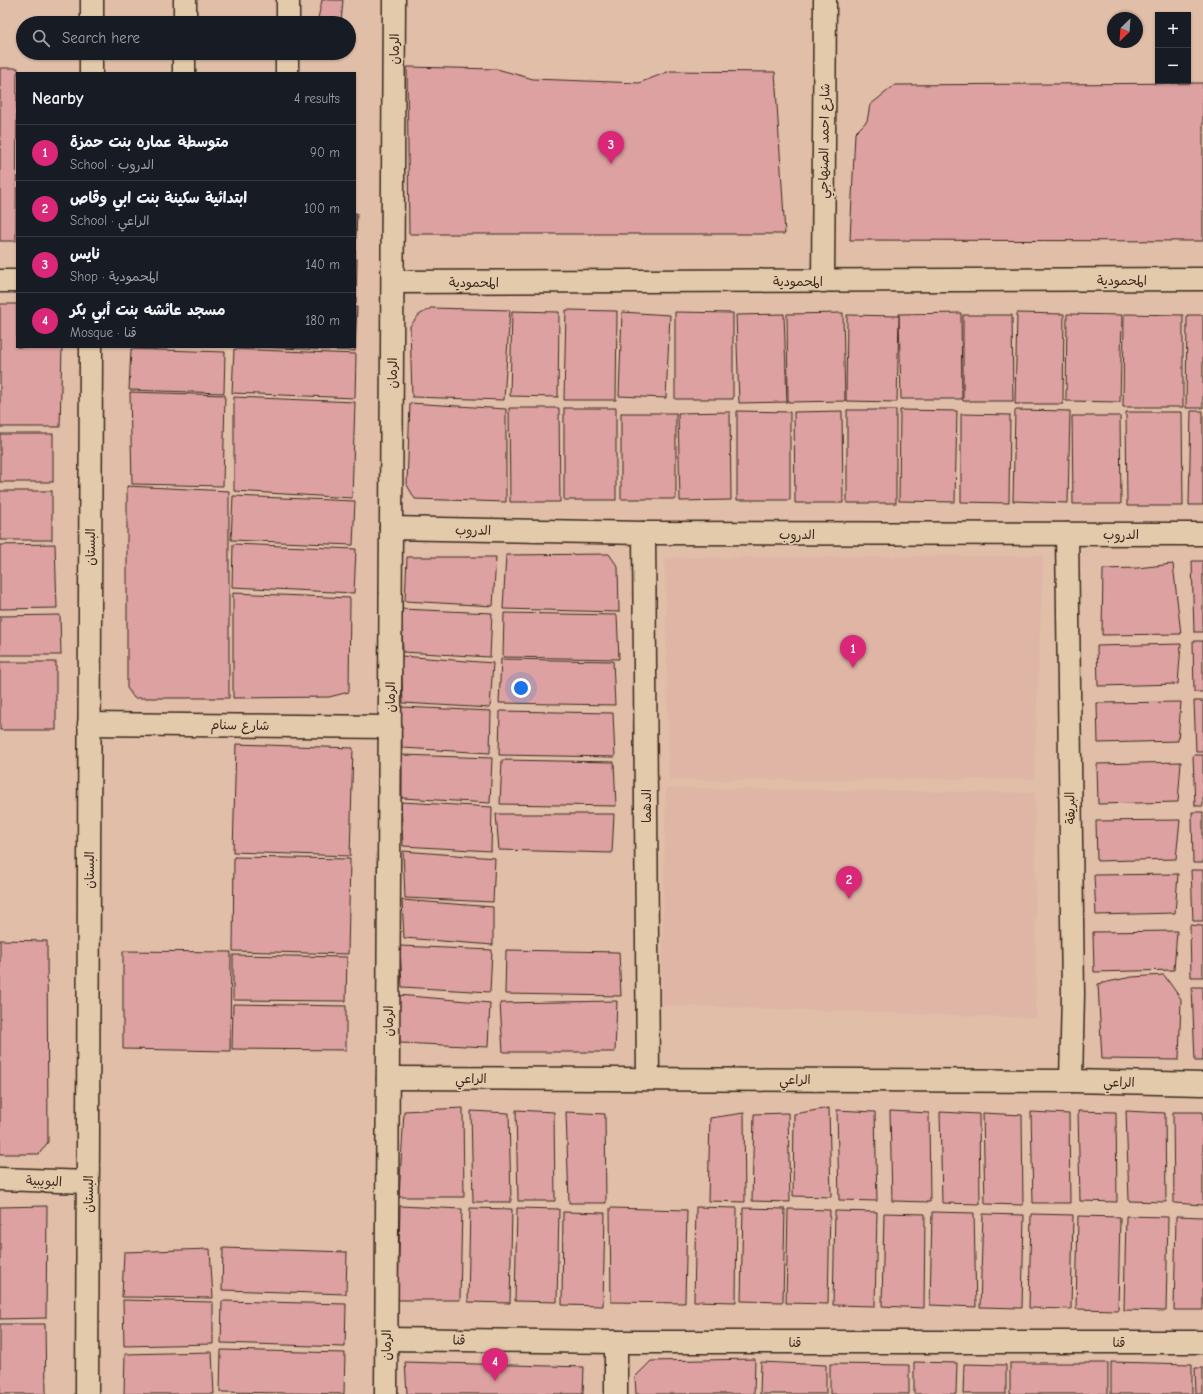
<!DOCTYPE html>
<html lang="en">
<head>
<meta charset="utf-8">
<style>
	body { margin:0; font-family:"Comic Neue","Playpen Sans Arabic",sans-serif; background:#20242c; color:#f1f3f6 }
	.controls { position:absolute; right:12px; top:12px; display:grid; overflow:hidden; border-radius:0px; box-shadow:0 1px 3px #0004 }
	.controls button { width:36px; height:36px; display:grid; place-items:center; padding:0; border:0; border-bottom:1px solid #363941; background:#171b24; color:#f1f3f6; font:20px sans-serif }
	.compass { position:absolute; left:1107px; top:12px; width:36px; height:36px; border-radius:50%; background:#171b24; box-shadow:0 1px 3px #0004; rotate:205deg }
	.you { position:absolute; left:521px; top:688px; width:14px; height:14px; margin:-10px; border:3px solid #fff; border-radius:50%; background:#1a73e8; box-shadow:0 0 0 6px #1a73e833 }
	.badge { display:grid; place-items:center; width:26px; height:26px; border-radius:50%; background:#db2777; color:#fff; font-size:13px; font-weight:700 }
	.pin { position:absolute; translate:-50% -33px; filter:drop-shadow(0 1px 2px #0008) }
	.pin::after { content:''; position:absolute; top:21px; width:14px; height:12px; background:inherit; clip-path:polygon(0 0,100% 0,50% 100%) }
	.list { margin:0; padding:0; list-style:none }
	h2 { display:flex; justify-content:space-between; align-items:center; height:52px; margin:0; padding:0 16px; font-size:17px }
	h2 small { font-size:13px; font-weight:400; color:#9ea1a6 }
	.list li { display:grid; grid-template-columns:26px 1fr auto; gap:12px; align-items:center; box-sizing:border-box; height:56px; padding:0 16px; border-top:1px solid #363941 }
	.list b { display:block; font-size:15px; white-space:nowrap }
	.list p { margin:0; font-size:13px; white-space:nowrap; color:#9ea1a6 }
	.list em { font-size:13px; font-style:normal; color:#9ea1a6 }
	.icon { flex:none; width:22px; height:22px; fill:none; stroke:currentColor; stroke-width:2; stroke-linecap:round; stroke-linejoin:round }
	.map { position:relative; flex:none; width:1203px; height:1394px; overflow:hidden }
	.search { position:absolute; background:#171b24; box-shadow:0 1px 3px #0004; left:16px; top:16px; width:340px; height:44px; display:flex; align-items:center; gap:10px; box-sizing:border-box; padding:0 14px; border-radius:22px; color:#9ea1a6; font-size:15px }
	.panel { position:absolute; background:#171b24; box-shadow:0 1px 3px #0004; left:16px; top:72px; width:340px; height:276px; border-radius:0px }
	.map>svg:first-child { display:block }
	.built { fill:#dfb5a6 }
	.building { fill:#dca1a0; stroke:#3b2a1e }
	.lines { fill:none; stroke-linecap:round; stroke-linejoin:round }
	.minor-casing { stroke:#3b2a1e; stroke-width:25 }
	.minor { stroke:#e2caab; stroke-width:22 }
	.labels { text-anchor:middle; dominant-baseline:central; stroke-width:3.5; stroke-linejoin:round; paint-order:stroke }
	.street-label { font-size:13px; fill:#3b2a1e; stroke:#e2caab }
</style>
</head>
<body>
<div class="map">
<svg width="1203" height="1394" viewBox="0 0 1203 1394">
	<rect width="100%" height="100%" fill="#e0bea8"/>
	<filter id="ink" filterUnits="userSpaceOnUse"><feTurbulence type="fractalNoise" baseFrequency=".025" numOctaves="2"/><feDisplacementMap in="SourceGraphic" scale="8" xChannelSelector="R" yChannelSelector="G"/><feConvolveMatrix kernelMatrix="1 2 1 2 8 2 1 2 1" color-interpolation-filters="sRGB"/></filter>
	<g filter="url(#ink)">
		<g class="built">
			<path d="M1043 556 1034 779 669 780 665 558Z"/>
			<path d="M666 788 1035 793 1036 1018 661 1005Z"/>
		</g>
		<g class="building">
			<path d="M322 0H343L341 23H317Z"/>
			<path d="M407 67 497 69 533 79 639 83 670 71 775 72 785 234H409Z"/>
			<path d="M0 68H18V73H17L16 241H0Z"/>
			<path d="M1203 83V241L850 240 855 133 867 121 870 105 895 85Z"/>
			<path d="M355 213H357L355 258Z"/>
			<path d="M355 259H357L356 304H355Z"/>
			<path d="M0 304H17V347H62L60 427H0Z"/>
			<path d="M355 307H357L355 351 254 347H355Z"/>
			<path d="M431 308 510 310 504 400 412 397 410 326 419 315Z"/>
			<path d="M566 310 617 311 616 400H564Z"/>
			<path d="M512 311 559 312 558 397 510 396Z"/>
			<path d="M622 312 670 315 666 398 619 396Z"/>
			<path d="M675 312 733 313V399H675Z"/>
			<path d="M843 313 845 401 788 402 787 314Z"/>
			<path d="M961 313 962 399H901L899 314Z"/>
			<path d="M1017 313 1064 314 1063 404H1015Z"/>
			<path d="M784 314 787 402 739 403 736 315Z"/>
			<path d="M1067 314 1122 315 1120 402 1066 401Z"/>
			<path d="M1124 314 1183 315V407H1123Z"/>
			<path d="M847 315 899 316 897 402 846 401Z"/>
			<path d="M963 315H1012L1013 401H963Z"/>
			<path d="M1187 315H1203V408H1186Z"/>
			<path d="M131 349 225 352 224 393 129 390Z"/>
			<path d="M234 349 356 354 355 398 232 393Z"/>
			<path d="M130 392 225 395 223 486 132 484Z"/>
			<path d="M234 397 355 402 352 498 234 491Z"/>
			<path d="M410 403 506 409V502L415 499 407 485Z"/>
			<path d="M509 408H559L560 502H510Z"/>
			<rect x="564" y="408" width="52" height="92"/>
			<rect x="847" y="410" width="49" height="93"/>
			<path d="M900 410 957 411 955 502 899 501Z"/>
			<path d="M1015 410 1070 411 1068 503 1013 501Z"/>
			<path d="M737 411 790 412V500H737Z"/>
			<path d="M842 411 843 503H795L794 412Z"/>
			<path d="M1191 411H1203V505H1189Z"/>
			<path d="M730 412 731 500 680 501 678 413Z"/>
			<path d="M1126 412H1182L1183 506H1127Z"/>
			<rect x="621" y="413" width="55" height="86"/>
			<path d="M961 414 1010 415 1009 503 961 502Z"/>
			<path d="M1072 416H1120L1121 504H1073Z"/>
			<rect x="0" y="434" width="53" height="48"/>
			<path d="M127 486 229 491V698H134L127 688Z"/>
			<rect x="0" y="491" width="52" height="49"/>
			<path d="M233 496 355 501 353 545 231 540Z"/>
			<path d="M55 544 57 608 0 609V545Z"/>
			<path d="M233 544 356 549 354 593 232 587Z"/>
			<path d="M609 554 618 567 619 612 503 609 506 555Z"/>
			<path d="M407 557H496L493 606 405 601Z"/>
			<path d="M1192 561H1203V632H1194Z"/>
			<path d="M1173 564 1181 634 1102 635 1103 569 1137 568Z"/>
			<path d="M233 593 350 598 349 692 329 697 233 698Z"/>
			<path d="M401 609 492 613 490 657 403 652Z"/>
			<path d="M504 613 617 615 619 659 503 657Z"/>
			<path d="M60 615 61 655H0V616Z"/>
			<path d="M1193 641H1203V692H1194Z"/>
			<path d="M1181 644 1178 684 1098 686 1097 646Z"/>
			<path d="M401 656 493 663 490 708 403 703Z"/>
			<path d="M501 659 613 661 615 705 499 703Z"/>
			<rect x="0" y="662" width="56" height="68"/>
			<path d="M1194 701H1203V752H1196Z"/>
			<path d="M1181 702 1178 741 1098 743 1097 703Z"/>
			<path d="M401 707 491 711 490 753 402 748Z"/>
			<path d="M500 711 613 713 615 757 499 755Z"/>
			<path d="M236 744 353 748 350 856 233 852Z"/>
			<path d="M402 755 492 758 490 803 402 798Z"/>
			<path d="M1193 755H1203V806H1195Z"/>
			<path d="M502 760 614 762 616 806 500 804Z"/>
			<path d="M1181 762 1178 802 1098 804 1097 764Z"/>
			<path d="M401 802 492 807 491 851 403 846Z"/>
			<path d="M1192 812H1203V863H1193Z"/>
			<path d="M496 814H614L612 853 499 850Z"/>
			<path d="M1180 820 1176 859 1097 861 1096 821Z"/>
			<path d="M403 851 495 858 493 902 405 898Z"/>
			<path d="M234 857 350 859 348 954 233 951Z"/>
			<path d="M1191 870H1203V921H1193Z"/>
			<path d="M1178 874 1175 913 1096 915 1094 875Z"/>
			<path d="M402 900 493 907V945L404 938Z"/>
			<path d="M1190 925 1203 926V977H1191Z"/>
			<path d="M1177 931 1174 970 1094 972 1093 932Z"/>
			<path d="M0 940 47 941 48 1142 39 1154H0Z"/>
			<path d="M400 946 492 950 490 992 402 987Z"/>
			<path d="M506 950 619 952 621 996 505 994Z"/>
			<path d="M123 951 231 952 230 1051 123 1049Z"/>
			<path d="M233 955 347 957 346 1001 233 1000Z"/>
			<path d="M1164 975 1181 999 1179 1060 1102 1059 1098 984 1132 977Z"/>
			<path d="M1192 987H1203V1061H1195Z"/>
			<path d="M398 995 490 1003 488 1047 400 1043Z"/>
			<path d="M617 1001 615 1052H503L500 1003Z"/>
			<path d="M233 1004 346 1006V1050L232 1049Z"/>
			<path d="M463 1108 464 1197H399L404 1111Z"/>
			<path d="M829 1108 831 1197 793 1196 794 1114Z"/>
			<path d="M516 1110 554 1112 555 1201H518Z"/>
			<path d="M837 1110 875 1112 877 1201 839 1200Z"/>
			<path d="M471 1111 509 1113 511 1202H473Z"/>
			<path d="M890 1111 929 1113 930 1202 892 1201Z"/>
			<path d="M1078 1111 1116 1112 1117 1202 1080 1201Z"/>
			<path d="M1126 1111 1165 1113 1166 1202 1129 1201Z"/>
			<path d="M566 1112 605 1114 606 1203H569Z"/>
			<path d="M940 1112 979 1114 980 1204 942 1203Z"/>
			<path d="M1031 1112 1069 1114 1070 1203H1033Z"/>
			<path d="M1173 1112H1203V1205L1174 1203Z"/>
			<path d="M744 1113 745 1202 708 1201 710 1118Z"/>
			<path d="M788 1113 790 1202 752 1201 754 1114Z"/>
			<path d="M983 1113 1022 1115 1023 1205 985 1204Z"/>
			<path d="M47 1206 46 1318 0 1319V1207Z"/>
			<path d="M400 1206 462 1209 460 1300H398Z"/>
			<path d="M696 1207 737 1208 736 1302 694 1301Z"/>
			<path d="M470 1208 512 1209 510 1303 468 1302Z"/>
			<path d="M517 1208 559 1209 557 1302 515 1301Z"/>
			<path d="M610 1208 687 1210 685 1303 611 1302Z"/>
			<path d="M743 1208 785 1209 783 1302 741 1301Z"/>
			<path d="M788 1209 830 1210 828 1304 786 1303Z"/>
			<path d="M835 1211 877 1212 875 1306 833 1305Z"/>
			<path d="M563 1212 605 1213 603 1306 562 1305Z"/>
			<path d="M932 1212 974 1213 976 1307 930 1305Z"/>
			<path d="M884 1213 925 1214 924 1308 882 1306Z"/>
			<path d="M983 1214 1024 1215 1022 1308 980 1307Z"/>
			<path d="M1031 1214 1073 1215 1071 1309 1029 1308Z"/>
			<path d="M1078 1216 1120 1217 1118 1310 1076 1309Z"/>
			<path d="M1126 1216 1168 1217 1166 1311 1124 1310Z"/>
			<path d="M1176 1216 1203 1217V1310H1174Z"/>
			<path d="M223 1248 347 1252 346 1294 222 1290Z"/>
			<path d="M210 1249 213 1298 122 1297 124 1252Z"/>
			<path d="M123 1300 213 1302V1344L124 1346Z"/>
			<path d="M222 1301 346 1304 345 1347 221 1343Z"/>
			<path d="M0 1324H45L46 1394H0Z"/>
			<path d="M221 1350 345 1353 344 1394 220 1392Z"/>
			<path d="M212 1352 214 1394H124L125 1354Z"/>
			<path d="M755 1359 754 1394H636L635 1377 651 1361Z"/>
			<path d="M405 1362 584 1367 583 1394H407Z"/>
			<path d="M761 1362 826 1365V1394H760Z"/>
			<path d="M914 1362 957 1363 956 1394H914Z"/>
			<path d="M1111 1362 1192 1364V1394H1111Z"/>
			<rect x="1010" y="1363" width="98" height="31"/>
			<path d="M830 1364 909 1365V1394H830Z"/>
			<path d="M964 1364 1006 1365V1394H963Z"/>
			<path d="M1195 1368H1203V1394H1196Z"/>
		</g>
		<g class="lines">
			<defs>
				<g id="minor">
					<path d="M92 23V0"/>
					<path d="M185 23V0"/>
					<path d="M288 23V0"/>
					<path d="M91 73V53"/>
					<path d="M184 73V53"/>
					<path d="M287 73V53"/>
					<path d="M0 281H17"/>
					<path d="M823 281 825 0"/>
					<path d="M393 282 1203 279"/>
					<path d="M391 528 644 533 1203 534"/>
					<path d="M644 533 648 1078"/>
					<path d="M1067 534 1073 994 1071 1081"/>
					<path d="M89 724 390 727"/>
					<path d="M388 1078 1071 1081 1203 1084"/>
					<path d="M0 1179 88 1182"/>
					<path d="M387 1339 616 1342H1203"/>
					<path d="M616 1342V1394"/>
					<path d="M87 1394 91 347"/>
					<path d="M386 1394 394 0"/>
				</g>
			</defs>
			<use href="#minor" class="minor-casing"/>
			<use href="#minor" class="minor"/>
		</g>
	</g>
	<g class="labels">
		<g class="street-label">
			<text transform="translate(394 49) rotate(-90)">الرمان</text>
			<text transform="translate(824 141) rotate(-89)">شارع احمد الصنهاجي</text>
			<text x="1122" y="280">المحمودية</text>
			<text x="798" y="281">المحمودية</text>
			<text x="474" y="282">المحمودية</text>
			<text transform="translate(392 373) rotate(-90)">الرمان</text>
			<text transform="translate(473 530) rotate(1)">الدروب</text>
			<text x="797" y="534">الدروب</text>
			<text x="1121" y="534">الدروب</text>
			<text transform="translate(90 547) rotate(-90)">البستان</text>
			<text transform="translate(390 697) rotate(-90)">الرمان</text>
			<text transform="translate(240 725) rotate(1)">شارع سنام</text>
			<text transform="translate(646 806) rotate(-90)">الدهما</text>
			<text transform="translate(1070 808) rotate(-91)">البريقة</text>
			<text transform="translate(89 870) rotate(-90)">البستان</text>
			<text transform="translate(388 1021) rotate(-90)">الرمان</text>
			<text x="471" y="1078">الراعي</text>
			<text x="795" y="1079">الراعي</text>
			<text transform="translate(1119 1082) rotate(1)">الراعي</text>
			<text transform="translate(44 1181) rotate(2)">البويبية</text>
			<text transform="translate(88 1194) rotate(-90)">البستان</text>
			<text transform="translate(459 1340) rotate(1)">قنا</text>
			<text x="795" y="1342">قنا</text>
			<text x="1119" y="1342">قنا</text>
			<text transform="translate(386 1345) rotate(-90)">الرمان</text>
		</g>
	</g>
</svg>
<div class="controls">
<button>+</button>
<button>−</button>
</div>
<svg class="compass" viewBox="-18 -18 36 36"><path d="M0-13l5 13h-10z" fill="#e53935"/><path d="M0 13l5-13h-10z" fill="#9ea1a6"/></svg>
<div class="you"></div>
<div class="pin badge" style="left:853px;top:668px">1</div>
<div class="pin badge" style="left:849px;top:899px">2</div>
<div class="pin badge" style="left:611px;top:164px">3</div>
<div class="pin badge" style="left:495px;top:1381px">4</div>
<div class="search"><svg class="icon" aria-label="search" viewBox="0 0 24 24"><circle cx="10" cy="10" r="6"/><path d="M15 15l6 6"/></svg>Search here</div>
<section class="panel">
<h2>Nearby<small>4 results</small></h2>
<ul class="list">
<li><span class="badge">1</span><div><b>متوسطة عماره بنت حمزة</b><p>School · الدروب</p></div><em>90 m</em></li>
<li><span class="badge">2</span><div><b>ابتدائية سكينة بنت ابي وقاص</b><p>School · الراعي</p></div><em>100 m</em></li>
<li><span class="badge">3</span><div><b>نايس</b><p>Shop · المحمودية</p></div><em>140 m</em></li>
<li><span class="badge">4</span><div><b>مسجد عائشه بنت أبي بكر</b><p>Mosque · قنا</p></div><em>180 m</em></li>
</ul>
</section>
</div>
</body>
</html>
